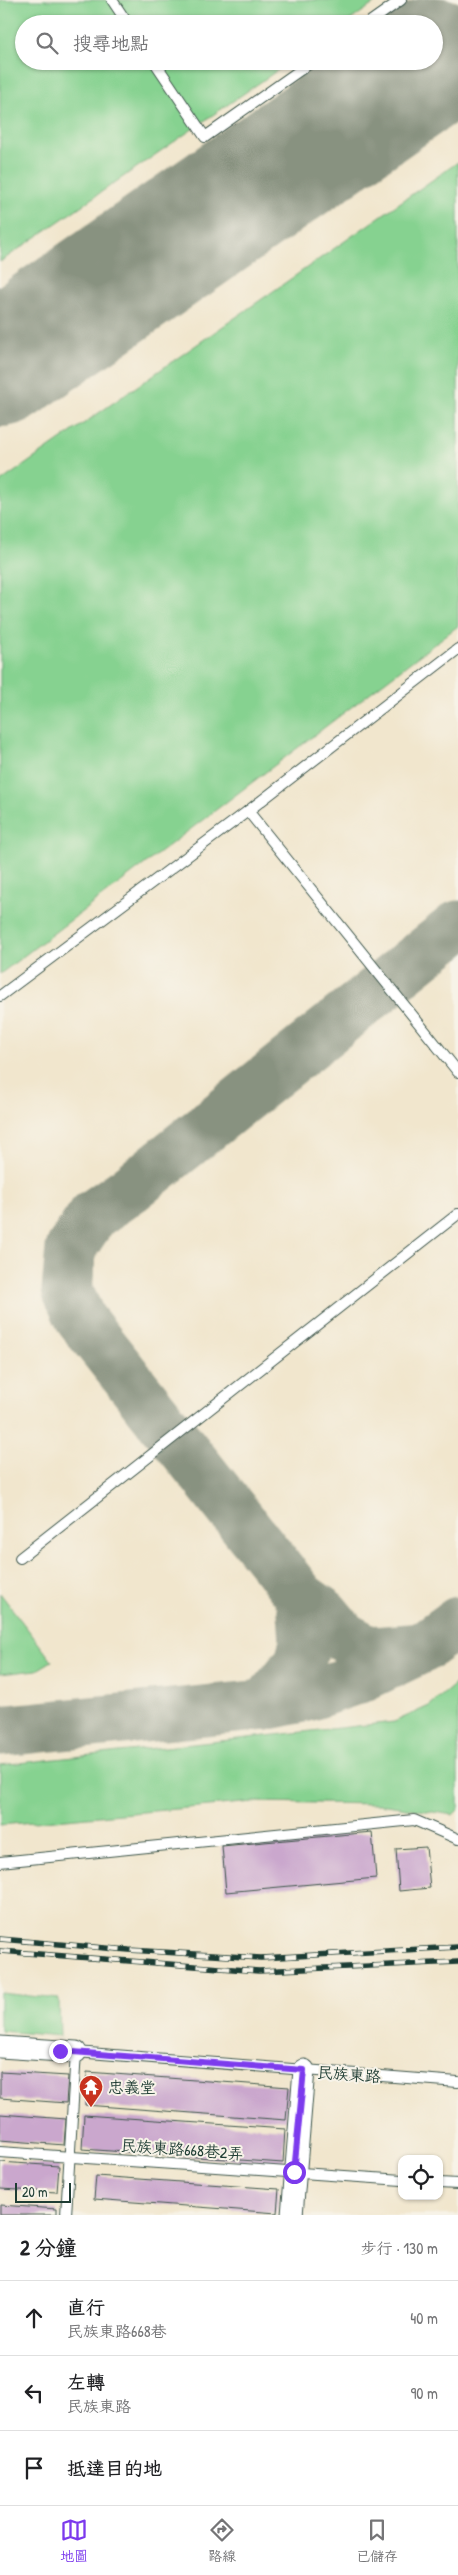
<!DOCTYPE html>
<html lang="zh-TW">
<head>
<meta charset="utf-8">
<style>
	body { margin:0; font-family:"Patrick Hand","LXGW WenKai TC",sans-serif; background:#f6f6f6; color:#202124 }
	.controls { position:absolute; right:15px; bottom:15px; display:grid; overflow:hidden; border-radius:10px; box-shadow:0 1px 4px #0004 }
	.controls button { width:45px; height:45px; display:grid; place-items:center; padding:0; border:0; border-bottom:1px solid #e0e0e0; background:#fff; color:#202124; font:25px sans-serif }
	.scale { position:absolute; left:15px; bottom:12px; width:56px; box-sizing:border-box; padding-left:5px; border:2px solid #1f3d34; border-top:0; font-size:14px; line-height:18px; white-space:nowrap; color:#1f3d34; -webkit-text-stroke:4px #f7f3e8; paint-order:stroke }
	.stop { position:absolute; width:15px; height:15px; margin:-11px; border:4px solid #7c3aed; border-radius:50%; background:#fff }
	.stop.end { background:#7c3aed; border-color:#fff; box-shadow:0 1px 5px #0008 }
	.list { margin:0; padding:0; list-style:none }
	h2 { display:flex; justify-content:space-between; align-items:center; height:65px; margin:0; padding:0 20px; font-size:21px }
	h2 small { font-size:16px; font-weight:400; color:#757577 }
	.list li { display:grid; grid-template-columns:32px 1fr auto; gap:15px; align-items:center; box-sizing:border-box; height:75px; padding:0 20px; border-top:1px solid #e0e0e0 }
	.list b { display:block; font-size:19px; white-space:nowrap }
	.list p { margin:0; font-size:16px; white-space:nowrap; color:#757577 }
	.list em { font-size:16px; font-style:normal; color:#757577 }
	.icon { flex:none; width:28px; height:28px; fill:none; stroke:currentColor; stroke-width:2; stroke-linecap:round; stroke-linejoin:round }
	.map { position:relative; flex:none; width:458px; height:2215px; overflow:hidden }
	.search { position:absolute; background:#fff; box-shadow:0 1px 4px #0004; left:15px; right:15px; top:15px; height:55px; display:flex; align-items:center; gap:12px; box-sizing:border-box; padding:0 18px; border-radius:28px; color:#757577; font-size:19px }
	.sheet { height:290px; background:#fff }
	nav { display:flex; justify-content:space-around; align-items:center; box-sizing:border-box; height:70px; border-top:1px solid #e0e0e0; background:#fff; font-size:14px; color:#757577 }
	nav a { display:grid; justify-items:center; gap:2px }
	nav .on { color:#7c3aed }
	.map>svg:first-child { display:block }
	.green { fill:#86d290; stroke:#528862 }
	.lines { fill:none; stroke-linecap:round; stroke-linejoin:round }
	.taxiway { stroke:#889280; stroke-width:51 }
	.runway { stroke:#889280; stroke-width:128 }
	.building { fill:#caa7cd }
	.lane-casing { stroke:#3e564b; stroke-width:12 }
	.street-casing { stroke:#3e564b; stroke-width:23 }
	.lane { stroke:#fff; stroke-width:10 }
	.street { stroke:#fff; stroke-width:21 }
	.rail-casing { stroke:#1f3d34; stroke-width:5.5 }
	.rail { stroke:#f7f3e8; stroke-width:4; stroke-dasharray:11; stroke-linecap:butt }
	.route { stroke:#7c3aed; stroke-width:6 }
	.labels { text-anchor:middle; dominant-baseline:central; stroke-width:4; stroke-linejoin:round; paint-order:stroke }
	.street-label { font-size:16px; fill:#1f3d34; stroke:#f7f3e8 }
	.poi-label { font-size:16px; fill:#1f3d34; stroke:#f7f3e8; text-anchor:start }
</style>
</head>
<body>
<div class="map">
<svg width="458" height="2215" viewBox="0 0 458 2215">
	<rect width="100%" height="100%" fill="#f7f3e8"/>
	<filter id="ink" filterUnits="userSpaceOnUse"><feTurbulence type="fractalNoise" baseFrequency=".02" numOctaves="2"/><feDisplacementMap in="SourceGraphic" scale="10" xChannelSelector="R" yChannelSelector="G"/><feConvolveMatrix kernelMatrix="1 2 1 2 8 2 1 2 1" color-interpolation-filters="sRGB"/></filter>
	<filter id="wash" filterUnits="userSpaceOnUse"><feTurbulence type="fractalNoise" baseFrequency=".0096" numOctaves="4" result="noise"/><feDisplacementMap in="SourceGraphic" scale="20" xChannelSelector="R" yChannelSelector="G"/><feGaussianBlur stdDeviation="1.12" result="paint"/><feColorMatrix in="noise" values="0 0 0 0 0 0 0 0 0 0 0 0 0 0 0 0 0 1.4 0 .05"/><feComposite in="paint" operator="in"/></filter>
	<g filter="url(#wash)">
		<rect width="100%" height="100%" fill="#f1e6cd"/>
		<g class="green">
			<path d="M0 0H379L345 24H24V61H291L0 262Z"/>
			<path d="M458 162V626L0 974V482Z"/>
			<path d="M0 1593 52 1661 37 1670 0 1674Z"/>
			<path d="M458 1682V1810L453 1815 379 1804 253 1802 0 1825V1765L394 1722 429 1706Z"/>
			<path d="M0 1993 59 1999 60 2036 0 2031Z"/>
		</g>
		<g class="lines">
			<g class="taxiway">
				<path d="M0 363 458 61"/>
				<path d="M422 1648 373 1652 344 1637 325 1614 302 1598 81 1320 67 1290 71 1248 93 1215 130 1189 458 926"/>
				<path d="M265 1705 300 1662 305 1642 302 1598"/>
				<path d="M0 1731 265 1705 311 1695 357 1679 422 1648 458 1622"/>
			</g>
			<path class="runway" d="M0 363 433 61"/>
		</g>
		<g id="blocks">
			<g class="building">
				<path d="M372 1832 376 1878 226 1892 222 1846Z"/>
				<path d="M426 1847 430 1888 399 1891 396 1849Z"/>
				<path d="M0 2072 68 2076 66 2103 0 2098Z"/>
				<path d="M87 2072 289 2087 286 2120 85 2105Z"/>
				<path d="M0 2114 66 2119 64 2145 0 2140Z"/>
				<path d="M84 2115 285 2129 283 2163 82 2149Z"/>
				<path d="M0 2162 59 2166 57 2192 0 2189Z"/>
				<path d="M96 2176 279 2189 277 2213 94 2199Z"/>
				<path d="M0 2205 57 2209V2215H0Z"/>
			</g>
		</g>
	</g>
	<g filter="url(#ink)">
		<use href="#blocks" fill-opacity="0" stroke="#3e564b" stroke-width="1"/>
		<g class="lines">
			<defs>
				<g id="lane">
					<path d="M112 0 128 24"/>
					<path d="M367 24 401 0"/>
					<path d="M154 61 205 137 313 61"/>
					<path d="M248 811 458 1072"/>
					<path d="M0 996 248 811 458 649"/>
					<path d="M20 1558 458 1214"/>
					<path d="M0 1862 414 1820 458 1839"/>
					<path d="M0 2152 402 2180"/>
					<path d="M439 2183 458 2184"/>
					<path d="M66 2215 76 2052 458 2082"/>
				</g>
				<g id="street">
					<path d="M0 2047 76 2052"/>
					<path d="M292 2215 304 2070"/>
				</g>
			</defs>
			<use href="#lane" class="lane-casing"/>
			<use href="#street" class="street-casing"/>
			<use href="#lane" class="lane"/>
			<use href="#street" class="street"/>
			<defs>
				<g id="rail">
					<path d="M0 1939 129 1950 261 1958 458 1947"/>
					<path d="M0 1951 259 1971 458 1962"/>
				</g>
			</defs>
			<use href="#rail" class="rail-casing"/>
			<use href="#rail" class="rail"/>
		</g>
	</g>
	<g class="lines" filter="url(#ink)">
		<path class="route" d="M60 2051 304 2070 294 2172"/>
	</g>
	<defs>
		<symbol id="temple-pin" viewBox="-11 -11 22 30"><path d="M0 17L-7.5 6A9.5 9.5 0 1 1 7.5 6Z" fill="#c8321e" stroke="#f7f3e8"/><path d="M0-6L5-2H3V0L6.5 2.5H4V6H1.5V3h-3V6H-4V2.5H-6.5L-3 0V-2H-5Z" fill="#fff"/></symbol>
	</defs>
	<g fill-rule="evenodd">
		<use href="#temple-pin" x="77" y="2073" width="28" height="38"/>
	</g>
	<g class="labels">
		<g class="street-label">
			<text transform="translate(349 2074) rotate(4)">民族東路</text>
			<text transform="translate(182 2149) rotate(4)">民族東路668巷2弄</text>
		</g>
		<g class="poi-label">
			<text x="108" y="2087">忠義堂</text>
		</g>
	</g>
</svg>
<div class="controls">
<button><svg class="icon" aria-label="locate" viewBox="0 0 24 24"><circle cx="12" cy="12" r="6"/><path d="M12 2v4M12 18v4M2 12h4M18 12h4"/></svg></button>
</div>
<div class="scale">20 m</div>
<div class="stop" style="left:294px;top:2172px"></div>
<div class="stop end" style="left:60px;top:2051px"></div>
<div class="search"><svg class="icon" aria-label="search" viewBox="0 0 24 24"><circle cx="10" cy="10" r="6"/><path d="M15 15l6 6"/></svg>搜尋地點</div>
</div>
<section class="sheet">
<h2>2 分鐘<small>步行 · 130 m</small></h2>
<ul class="list">
<li><svg class="icon" aria-label="ahead" viewBox="0 0 24 24"><path d="M12 20V5M6 11l6-6 6 6"/></svg><div><b>直行</b><p>民族東路668巷</p></div><em>40 m</em></li>
<li><svg class="icon" aria-label="left" viewBox="0 0 24 24"><path d="M17 20v-9H6M10 6l-5 5 5 5"/></svg><div><b>左轉</b><p>民族東路</p></div><em>90 m</em></li>
<li><svg class="icon" aria-label="arrive" viewBox="0 0 24 24"><path d="M6 21V4h12l-3 4 3 4H6"/></svg><div><b>抵達目的地</b></div></li>
</ul>
</section>
<nav>
<a class="on"><svg class="icon" aria-label="map" viewBox="0 0 24 24"><path d="M3 6l6-2 6 2 6-2v14l-6 2-6-2-6 2zM9 4v14M15 6v14"/></svg>地圖</a>
<a><svg class="icon" aria-label="directions" viewBox="0 0 24 24"><path d="M12 3l9 9-9 9-9-9zM9 14v-3h6M13 9l2 2-2 2"/></svg>路線</a>
<a><svg class="icon" aria-label="saved" viewBox="0 0 24 24"><path d="M7 4h10v16l-5-4-5 4z"/></svg>已儲存</a>
</nav>
</body>
</html>
